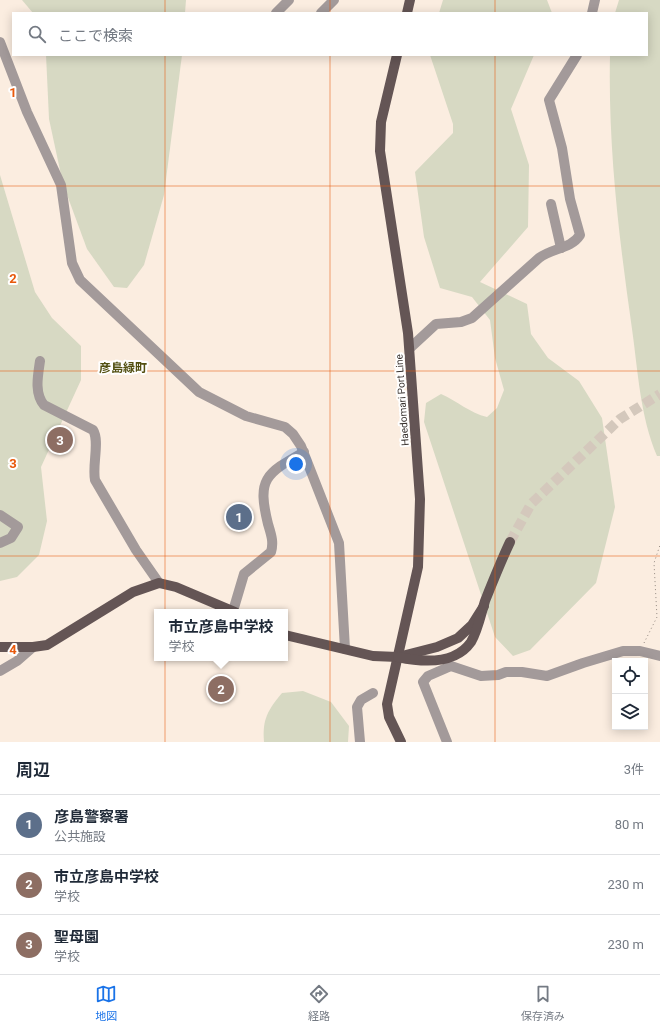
<!DOCTYPE html>
<html lang="ja">
<head>
<meta charset="utf-8">
<style>
	body { margin:0; font-family:Roboto,"Noto Sans JP",sans-serif; background:#f6f6f7; color:#1f2937 }
	.controls { position:absolute; right:12px; bottom:12px; display:grid; overflow:hidden; border-radius:0px; box-shadow:0 2px 10px #0003 }
	.controls button { width:36px; height:36px; display:grid; place-items:center; padding:0; border:0; border-bottom:1px solid #e0e1e3; background:#fff; color:#1f2937; font:20px sans-serif }
	.you { position:absolute; left:296px; top:464px; width:14px; height:14px; margin:-10px; border:3px solid #fff; border-radius:50%; background:#1a73e8; box-shadow:0 0 0 6px #1a73e833 }
	.badge { display:grid; place-items:center; width:26px; height:26px; border-radius:50%; background:#1a73e8; color:#fff; font-size:13px; font-weight:700 }
	.pin { position:absolute; translate:-50% -50%; border:2px solid #fff; box-shadow:0 1px 4px #0006 }
	.popup { position:absolute; left:154px; top:609px; width:134px; height:52px; box-sizing:border-box; display:grid; place-content:center; border-radius:0px; background:#fff; filter:drop-shadow(0 1px 3px #0005); font-size:13px; white-space:nowrap; color:#747a83 }
	.popup b { font-size:15px; color:#1f2937 }
	.popup::after { content:''; position:absolute; left:50%; top:100%; margin-left:-8px; border:8px solid transparent; border-top-color:#fff }
	.list { margin:0; padding:0; list-style:none }
	h2 { display:flex; justify-content:space-between; align-items:center; height:52px; margin:0; padding:0 16px; font-size:17px }
	h2 small { font-size:13px; font-weight:400; color:#747a83 }
	.list li { display:grid; grid-template-columns:26px 1fr auto; gap:12px; align-items:center; box-sizing:border-box; height:60px; padding:0 16px; border-top:1px solid #e0e1e3 }
	.list b { display:block; font-size:15px; white-space:nowrap }
	.list p { margin:0; font-size:13px; white-space:nowrap; color:#747a83 }
	.list em { font-size:13px; font-style:normal; color:#747a83 }
	.icon { flex:none; width:22px; height:22px; fill:none; stroke:currentColor; stroke-width:2; stroke-linecap:round; stroke-linejoin:round }
	.map { position:relative; flex:none; width:660px; height:742px; overflow:hidden }
	.search { position:absolute; background:#fff; box-shadow:0 2px 10px #0003; left:12px; right:12px; top:12px; height:44px; display:flex; align-items:center; gap:10px; box-sizing:border-box; padding:0 14px; border-radius:0px; color:#747a83; font-size:15px }
	.sheet { height:232px; background:#fff }
	nav { display:flex; justify-content:space-around; align-items:center; box-sizing:border-box; height:56px; border-top:1px solid #e0e1e3; background:#fff; font-size:11px; color:#747a83 }
	nav a { display:grid; justify-items:center; gap:2px }
	nav .on { color:#1a73e8 }
	.map>svg:first-child { display:block }
	.green { fill:#d7d9c3 }
	.lines { fill:none; stroke-linecap:round; stroke-linejoin:round }
	.major-tunnel { stroke:#d4c8bc; stroke-width:10; stroke-dasharray:10 5; stroke-linecap:butt }
	.path { stroke:#938981; stroke-width:1; stroke-dasharray:1 3; stroke-linecap:butt }
	.minor { stroke:#a39a9a; stroke-width:10 }
	.major { stroke:#645555; stroke-width:10 }
	.grid { fill:none; stroke:#e8590c; stroke-width:1; stroke-opacity:0.55 }
	.labels { text-anchor:middle; dominant-baseline:central; stroke-width:4; stroke-linejoin:round; paint-order:stroke }
	.street-label { font-size:10px; fill:#38322e; stroke:#fff }
	.quarter-label { font-size:12px; font-weight:bold; fill:#535012; stroke:#fff }
	.grid-label { font-size:13px; text-anchor:middle; font-weight:bold; fill:#e8590c; stroke:#fff; stroke-width:4; stroke-linejoin:round; paint-order:stroke }
</style>
</head>
<body>
<div class="map">
<svg width="660" height="742" viewBox="0 0 660 742">
	<rect width="100%" height="100%" fill="#fbede0"/>
	<g class="green">
		<path d="M22 0H186L185 13H33Z"/>
		<path d="M443 0H547L552 13H439Z"/>
		<path d="M619 0H660V456H657C640 416 638 371 632 329 619 238 608 147 610 55H647V13H615Z"/>
		<path d="M46 55H182L164 195 144 265 127 288 114 287 87 249 63 184 49 119Z"/>
		<path d="M430 55H534L511 109 529 165 528 227 480 282 527 304 531 334 548 358 579 381 602 418 615 507 596 583 530 650 513 656 495 637 424 422 426 403 441 394C457 401 470 413 487 417L497 408 504 390 495 358 490 320 472 297 440 288 424 237 415 172 453 133V124Z"/>
		<path d="M0 175 35 292 52 318 81 346V380L41 467 47 521 39 555 17 577 0 581Z"/>
		<path d="M303 691 331 702 349 726 348 742H264C262 719 268 710 282 693Z"/>
	</g>
	<g class="lines">
		<path class="major-tunnel" d="M510 542 531 504 620 419 660 394"/>
		<path class="path" d="M644 643 657 617 654 563 660 545"/>
		<g class="minor">
			<path d="M276 13 289 0"/>
			<path d="M321 13 334 0"/>
			<path d="M592 13 595 0"/>
			<path d="M0 42 27 112 61 185 72 263 80 280 199 392 246 416 285 427 293 434 301 446 339 543 345 649"/>
			<path d="M551 204 561 248"/>
			<path d="M410 348 436 324 461 322 472 318 539 258C552 248 571 249 580 235L570 199 562 148 549 100 577 55"/>
			<path d="M40 361C38 375 34 393 44 405L93 430C100 441 92 465 95 480L136 550 159 583"/>
			<path d="M0 515 18 527 11 538 0 543"/>
			<path d="M233 611 244 574 271 552C274 542 271 534 268 524 257 479 265 474 304 452"/>
			<path d="M0 671 17 661 33 647"/>
			<path d="M360 742 357 707 361 700 373 693"/>
			<path d="M447 742 423 682 428 676 451 666 481 676 498 675 506 672H522L547 676 583 663 623 651H640L660 656"/>
		</g>
		<g class="major">
			<path d="M407 13 410 0"/>
			<path d="M397 55 381 122 380 151 408 333 420 499 418 567 387 704 389 717 401 742"/>
			<path d="M285 635 373 656 398 657 437 647 458 638 472 625 484 606"/>
			<path d="M0 647H33L47 645 133 592 159 583 176 587 235 612"/>
			<path d="M398 657C421 662 455 665 471 642 478 630 481 614 485 601 493 581 501 561 510 542"/>
		</g>
	</g>
	<path class="grid" d="M165 0V13M330 0V13M495 0V13M165 55V742M330 55V742M495 55V742M0 186H660M0 371H660M0 556H660"/>
	<g class="labels">
		<g class="street-label">
			<text transform="translate(402 400) rotate(-94)">Haedomari Port Line</text>
		</g>
		<g class="quarter-label">
			<text x="123" y="368">彦島緑町</text>
		</g>
	</g>
	<g class="grid-label">
		<text x="13" y="97">1</text>
		<text x="13" y="283">2</text>
		<text x="13" y="468">3</text>
		<text x="13" y="654">4</text>
	</g>
</svg>
<div class="controls">
<button><svg class="icon" aria-label="locate" viewBox="0 0 24 24"><circle cx="12" cy="12" r="6"/><path d="M12 2v4M12 18v4M2 12h4M18 12h4"/></svg></button>
<button><svg class="icon" aria-label="layers" viewBox="0 0 24 24"><path d="M12 4l9 5-9 5-9-5zM3 14l9 5 9-5"/></svg></button>
</div>
<div class="you"></div>
<div class="pin badge" style="left:239px;top:517px;background:#5c6f8a">1</div>
<div class="pin badge" style="left:221px;top:689px;background:#8d6e63">2</div>
<div class="popup"><b>市立彦島中学校</b>学校</div>
<div class="pin badge" style="left:60px;top:440px;background:#8d6e63">3</div>
<div class="search"><svg class="icon" aria-label="search" viewBox="0 0 24 24"><circle cx="10" cy="10" r="6"/><path d="M15 15l6 6"/></svg>ここで検索</div>
</div>
<section class="sheet">
<h2>周辺<small>3件</small></h2>
<ul class="list">
<li><span class="badge" style="background:#5c6f8a">1</span><div><b>彦島警察署</b><p>公共施設</p></div><em>80 m</em></li>
<li><span class="badge" style="background:#8d6e63">2</span><div><b>市立彦島中学校</b><p>学校</p></div><em>230 m</em></li>
<li><span class="badge" style="background:#8d6e63">3</span><div><b>聖母園</b><p>学校</p></div><em>230 m</em></li>
</ul>
</section>
<nav>
<a class="on"><svg class="icon" aria-label="map" viewBox="0 0 24 24"><path d="M3 6l6-2 6 2 6-2v14l-6 2-6-2-6 2zM9 4v14M15 6v14"/></svg>地図</a>
<a><svg class="icon" aria-label="directions" viewBox="0 0 24 24"><path d="M12 3l9 9-9 9-9-9zM9 14v-3h6M13 9l2 2-2 2"/></svg>経路</a>
<a><svg class="icon" aria-label="saved" viewBox="0 0 24 24"><path d="M7 4h10v16l-5-4-5 4z"/></svg>保存済み</a>
</nav>
</body>
</html>
